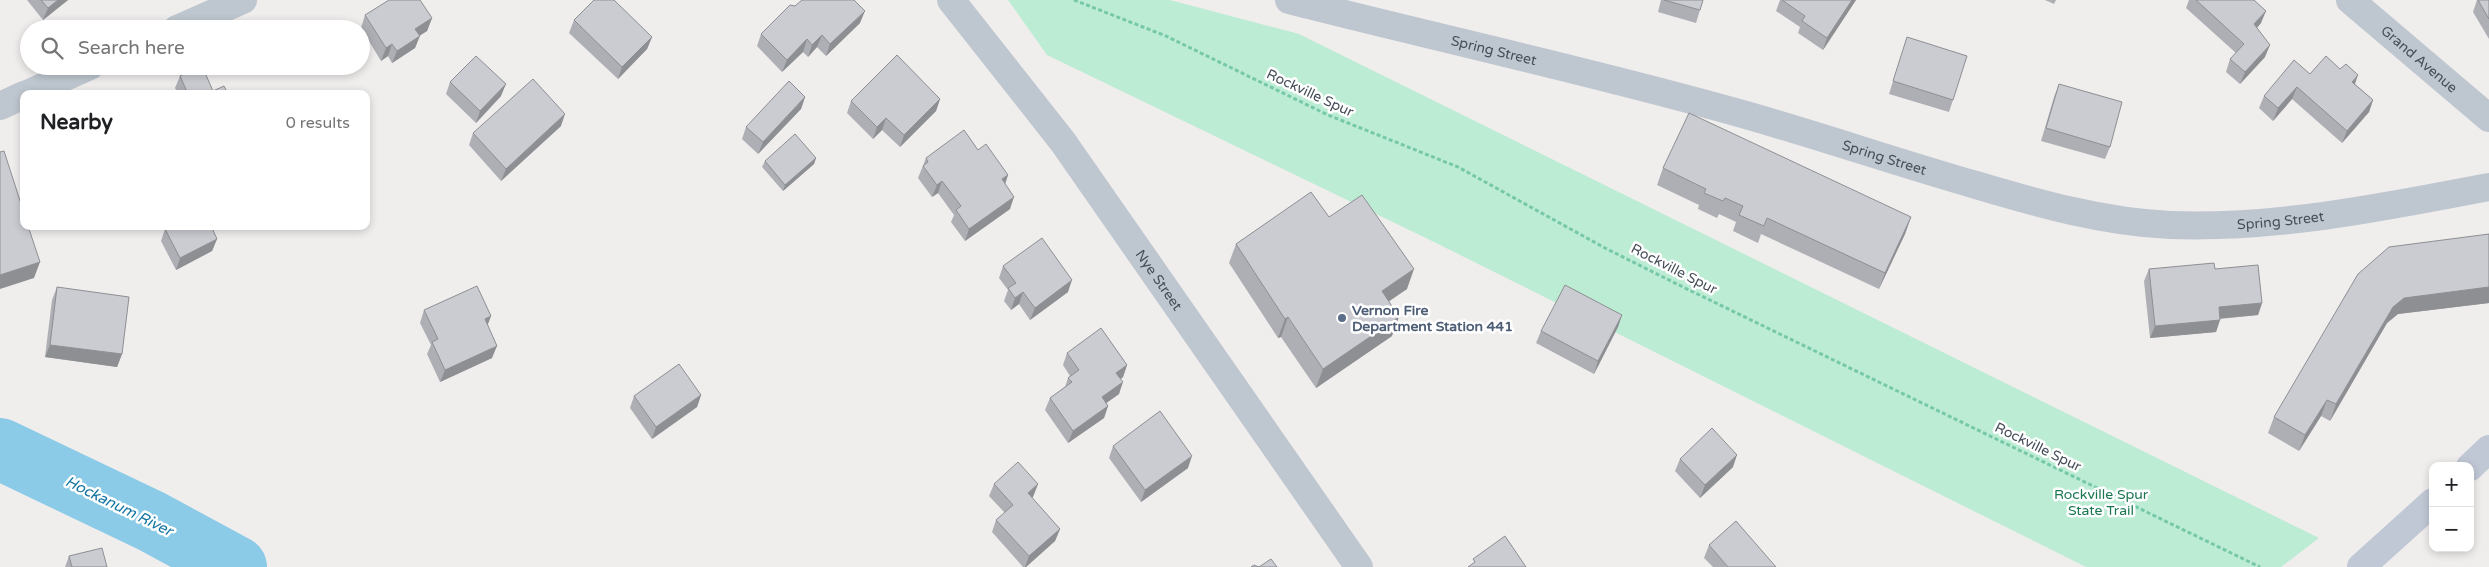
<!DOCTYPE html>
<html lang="en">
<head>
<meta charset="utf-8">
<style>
	body { margin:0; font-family:"Varela Round",sans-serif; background:#f6f6f6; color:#202124 }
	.controls { position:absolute; right:15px; bottom:15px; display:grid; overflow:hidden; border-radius:10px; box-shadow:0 2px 8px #0003 }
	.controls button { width:45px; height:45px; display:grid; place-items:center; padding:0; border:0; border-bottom:1px solid #e0e0e0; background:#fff; color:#202124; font:25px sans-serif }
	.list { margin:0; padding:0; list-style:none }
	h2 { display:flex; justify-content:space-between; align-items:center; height:65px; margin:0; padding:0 20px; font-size:21px }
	h2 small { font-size:16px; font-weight:400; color:#757577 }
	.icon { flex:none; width:28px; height:28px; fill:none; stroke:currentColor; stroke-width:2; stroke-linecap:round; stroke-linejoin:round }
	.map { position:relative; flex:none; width:2489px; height:567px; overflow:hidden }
	.search { position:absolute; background:#fff; box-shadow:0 2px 8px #0003; left:20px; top:20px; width:350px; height:55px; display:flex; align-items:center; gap:12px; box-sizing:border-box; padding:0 18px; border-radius:28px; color:#757577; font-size:19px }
	.panel { position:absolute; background:#fff; box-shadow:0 2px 8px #0003; left:20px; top:90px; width:350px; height:140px; border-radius:10px }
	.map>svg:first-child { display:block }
	.green { fill:#bcecd4 }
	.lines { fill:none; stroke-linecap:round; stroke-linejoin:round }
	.river { stroke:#8bcbe7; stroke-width:62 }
	.path { stroke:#76c8a8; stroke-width:3; stroke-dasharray:4 2.5; stroke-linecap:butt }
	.street { stroke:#bec6cf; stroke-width:28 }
	.secondary { stroke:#c0c8d5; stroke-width:28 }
	.wall { fill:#aeafb5 }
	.shaded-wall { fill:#8d8f93 }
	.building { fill:#caccd2; stroke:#8d8f93 }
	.service-dot { fill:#5c6f8a; stroke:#fff; stroke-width:2 }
	.labels { text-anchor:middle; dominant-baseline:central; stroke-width:5; stroke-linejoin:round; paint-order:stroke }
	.street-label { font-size:14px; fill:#464e59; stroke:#fff }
	.service-label { font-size:14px; font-weight:bold; fill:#4e5e75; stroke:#fff; text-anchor:start }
	.park-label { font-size:14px; fill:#1b7752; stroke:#fff }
	.water-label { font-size:15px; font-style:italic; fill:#1274a0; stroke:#fff }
</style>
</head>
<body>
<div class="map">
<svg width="2489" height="567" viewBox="0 0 2489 567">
	<rect width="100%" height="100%" fill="#f0eded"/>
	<path class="green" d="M1008 0H1170L1299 34 2319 538 2281 567H2086L1430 240 1047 55Z"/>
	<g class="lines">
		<path class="river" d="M0 449 151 521 236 567"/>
		<path class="path" d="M1074 0 1166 36 1328 115 1458 167 1605 248 1683 287 2260 567"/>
		<g class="street">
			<path id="s1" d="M951 0 1063 142 1359 567"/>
			<path id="s2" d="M1289 0C1441 39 1595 72 1746 115 1823 137 1899 163 1976 185 2040 204 2104 222 2170 225 2276 229 2385 207 2489 187"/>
			<path id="s3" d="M2350 0 2489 118"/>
			<path d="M177 29 243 0"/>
			<path d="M27 94 90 66"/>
			<path d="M0 106 24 95"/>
		</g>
		<g class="secondary">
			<path d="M2470 467 2489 449"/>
			<path d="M2361 567 2433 502"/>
		</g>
	</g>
	<g class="wall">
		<path d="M27 0H68L43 20Z"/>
		<path d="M1661 0H1703L1696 23 1658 12Z"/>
		<path d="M1780 0H1856L1823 50 1798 33 1800 27 1776 11Z"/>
		<path d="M2045 0H2056L2054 4Z"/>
		<path d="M2189 0H2254L2261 23 2257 28 2265 57 2240 84 2226 72 2230 59 2236 53 2186 8Z"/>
		<path d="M2477 0H2489V39L2473 12Z"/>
		<path d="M365 15 432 18 427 31 419 36 415 48 392 63 388 56 381 61 361 28Z"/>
		<path d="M574 20 652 37 647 49 618 79 569 33Z"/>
		<path d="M860 23 826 56 817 47 808 57 803 52 782 72 757 46 761 34Z"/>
		<path d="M1907 37 1953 100 1949 112 1889 94Z"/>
		<path d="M2310 74 2355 84 2373 100 2369 112 2342 143 2292 99 2273 121 2259 108 2264 96Z"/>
		<path d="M180 76 213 91 228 94H178L175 88Z"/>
		<path d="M450 82 501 96 476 123 446 94Z"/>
		<path d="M2059 84 2110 147 2105 159 2041 141 2054 97Z"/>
		<path d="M805 97 801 109 758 154 742 139 746 127Z"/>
		<path d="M940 99 936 111 900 147 882 130 873 139 847 113 851 101Z"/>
		<path d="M561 126 501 181 469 145 473 133Z"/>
		<path d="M978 150 1008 175 1005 184 1010 209 965 241 951 222 954 215 938 193 932 197 918 178 926 158Z"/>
		<path d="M816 158 814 164 783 191 762 167 765 161Z"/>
		<path d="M1663 168 1911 217 1905 234 1879 289 1761 234 1758 243 1733 231 1736 222 1719 214 1717 218 1698 209 1699 205 1657 185Z"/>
		<path d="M1329 217 1407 289 1388 301 1392 336 1316 388 1281 337 1278 338 1229 263 1236 244Z"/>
		<path d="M165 229 217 239 212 251 176 270 161 241Z"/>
		<path d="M2489 234V303L2398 314 2387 323 2330 421 2321 416 2299 451 2268 433 2274 417Z"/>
		<path d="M1003 266 1068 292 1030 320 1019 304 1011 310 1004 301 1008 290 999 278Z"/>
		<path d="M2149 269H2215L2262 303 2258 315 2220 319 2216 332 2150 338 2144 281Z"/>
		<path d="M57 287 122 354 117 367 45 357 52 300Z"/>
		<path d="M424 310 491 316 487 326 492 358 440 382 427 354 431 345 420 323Z"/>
		<path d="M1622 315 1618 327 1594 374 1536 343 1541 331Z"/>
		<path d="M1067 353 1127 365 1123 377 1121 379 1119 394 1106 403 1108 406 1104 418 1068 443 1045 410 1050 398 1065 387 1068 378 1070 376 1063 365Z"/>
		<path d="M701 395 697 407 652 439 630 408 634 396Z"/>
		<path d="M1113 446 1188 468 1141 502 1109 458Z"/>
		<path d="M1680 459 1733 467 1700 498 1675 471Z"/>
		<path d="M994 484H1038L1032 498 1060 529 1055 541 1026 567H1023L992 532 996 520 1005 513 989 496Z"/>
		<path d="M1709 545 1776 567H1713L1704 558Z"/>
		<path d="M69 556 107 567H65Z"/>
	</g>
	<g class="shaded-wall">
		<path d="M58 0H68L43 20 48 8Z"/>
		<path d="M1852 0H1856L1823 50 1827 38Z"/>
		<path d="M865 11 860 23 826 56 830 44Z"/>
		<path d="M2266 11 2261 23 2249 36 2254 24Z"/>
		<path d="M432 18 427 31 411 41 415 29Z"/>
		<path d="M822 35 817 47 808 57 812 45Z"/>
		<path d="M420 36 415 48 392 63 397 51Z"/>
		<path d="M652 37 647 49 618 79 622 67Z"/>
		<path d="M807 39 803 52 782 72 787 60Z"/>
		<path d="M392 44 388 56 381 61 386 48Z"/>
		<path d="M2270 45 2265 57 2240 84 2245 72Z"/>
		<path d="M2358 75 2354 87 2352 82Z"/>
		<path d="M506 84 501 96 476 123 480 111Z"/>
		<path d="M2297 87 2292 99 2273 121 2278 108Z"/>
		<path d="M805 97 801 109 758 154 763 142Z"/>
		<path d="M940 99 936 111 900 147 904 135Z"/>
		<path d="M2373 100 2369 112 2342 143 2347 131Z"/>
		<path d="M565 114 561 126 501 181 506 169Z"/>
		<path d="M886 118 882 130 873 139 877 127Z"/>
		<path d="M816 158 814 164 783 191 785 185Z"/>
		<path d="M1008 175 1004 187 1002 179Z"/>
		<path d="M942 181 938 193 932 197 937 185Z"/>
		<path d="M1014 197 1010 209 965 241 969 229Z"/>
		<path d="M1911 217 1905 234 1879 289 1885 273Z"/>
		<path d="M217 239 212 251 176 270 180 258Z"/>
		<path d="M40 262 34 278 0 289V275Z"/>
		<path d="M1414 269 1407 289 1375 311 1382 291Z"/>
		<path d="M1072 280 1068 292 1030 320 1035 308Z"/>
		<path d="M2489 287V303L2398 314 2387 323 2330 421 2336 404 2393 307 2404 298Z"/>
		<path d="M1023 292 1019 304 1011 310 1015 298Z"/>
		<path d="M2262 303 2258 315 2214 319 2219 307Z"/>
		<path d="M1622 315 1618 327 1594 374 1598 361Z"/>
		<path d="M491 316 486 329 485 319Z"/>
		<path d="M1288 317 1281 337 1278 338 1285 319Z"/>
		<path d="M1399 317 1392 336 1316 388 1323 369Z"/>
		<path d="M2220 320 2216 332 2150 338 2155 326Z"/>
		<path d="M50 345 122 354 117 367 45 357Z"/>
		<path d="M497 346 492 358 440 382 445 370Z"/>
		<path d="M1127 365 1123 377 1112 385 1116 373Z"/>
		<path d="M1123 382 1119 394 1098 409 1102 397Z"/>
		<path d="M701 395 697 407 652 439 656 427Z"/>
		<path d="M2327 400 2321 416 2299 451 2305 435Z"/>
		<path d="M1108 406 1104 418 1068 443 1073 431Z"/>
		<path d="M1737 455 1733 467 1700 498 1705 485Z"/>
		<path d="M1192 456 1188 468 1141 502 1145 490Z"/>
		<path d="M1038 484 1033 497 1024 505 1028 493Z"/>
		<path d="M1060 529 1055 541 1026 567H1025L1029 556Z"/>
	</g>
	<g class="building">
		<path d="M41 0H58L48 8Z"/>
		<path d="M389 0H420L432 18 415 29 420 36 397 51 392 44 386 48 365 15Z"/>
		<path d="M594 0H614L652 37 622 67 574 20Z"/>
		<path d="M802 0H854L865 11 830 44 822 35 812 45 807 39 787 60 761 34 790 5 795 6Z"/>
		<path d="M1664 0H1703L1700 10Z"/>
		<path d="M1782 0H1852L1827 38 1802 21 1805 16Z"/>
		<path d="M2196 0H2254L2266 11 2254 24 2270 45 2245 72 2230 59 2244 44Z"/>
		<path d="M2478 0H2489V19Z"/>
		<path d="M1907 37 1967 56 1953 100 1893 81Z"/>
		<path d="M897 55 940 99 904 135 886 118 877 127 851 101Z"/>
		<path d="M476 56 506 84 480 111 450 82Z"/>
		<path d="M2326 56 2340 69 2346 64 2358 75 2352 82 2373 100 2347 131 2297 87 2278 108 2264 96 2294 60 2310 74Z"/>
		<path d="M202 66 213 91 224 86 228 94H188L180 76Z"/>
		<path d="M533 79 565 114 506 169 473 133Z"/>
		<path d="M789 81 805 97 763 142 746 127Z"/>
		<path d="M2059 84 2122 102 2110 147 2046 128Z"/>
		<path d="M1689 113 1911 217 1885 273 1767 218 1764 226 1739 215 1743 206 1725 198 1723 201 1704 193 1706 189 1663 168Z"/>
		<path d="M964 130 978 150 986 144 1008 175 1002 179 1014 197 969 229 956 210 961 206 942 181 937 185 923 166 928 162 926 158Z"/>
		<path d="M795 134 816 158 785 185 765 161Z"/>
		<path d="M4 151 24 213V226H28L40 262 0 275V152Z"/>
		<path d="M1311 192 1329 217 1362 195 1414 269 1382 291 1399 317 1323 369 1288 317 1285 319 1236 244Z"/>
		<path d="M170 226H211L217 239 180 258 165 229Z"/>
		<path d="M2489 234V287L2404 298 2393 307 2336 404 2327 400 2305 435 2274 417 2358 274 2389 247Z"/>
		<path d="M1042 238 1072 280 1035 308 1023 292 1015 298 1008 288 1016 283 1003 266Z"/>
		<path d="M2214 263 2215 269 2258 265 2262 303 2219 307 2220 320 2155 326 2149 269Z"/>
		<path d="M1565 285 1622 315 1598 361 1541 331Z"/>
		<path d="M477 286 491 316 485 319 497 346 445 370 432 342 438 339 424 310Z"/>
		<path d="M57 287 129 297 122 354 50 345Z"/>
		<path d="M1101 328 1127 365 1116 373 1123 382 1102 397 1108 406 1073 431 1050 398 1072 382 1068 378 1079 370 1067 353Z"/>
		<path d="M679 364 701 395 656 427 634 396Z"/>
		<path d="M1160 411 1192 456 1145 490 1113 446Z"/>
		<path d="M1712 428 1737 455 1705 485 1680 459Z"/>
		<path d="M1018 462 1038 484 1028 493 1060 529 1029 556 996 520 1013 505 994 484Z"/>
		<path d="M1736 521 1776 567H1728L1709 545Z"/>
		<path d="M1505 536 1526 567H1468L1475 562 1473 559Z"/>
		<path d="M102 548 107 567H72L69 556Z"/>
		<path d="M1271 559 1277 567H1259Z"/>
		<path d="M1254 565 1259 567H1251Z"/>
	</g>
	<circle class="service-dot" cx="1342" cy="318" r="5"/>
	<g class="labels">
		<g class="street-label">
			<text stroke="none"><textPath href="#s2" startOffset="211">Spring Street</textPath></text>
			<text stroke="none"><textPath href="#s3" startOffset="91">Grand Avenue</textPath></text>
			<text transform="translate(1310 93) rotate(25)">Rockville Spur</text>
			<text stroke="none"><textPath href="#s2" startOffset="616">Spring Street</textPath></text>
			<text stroke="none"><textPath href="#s2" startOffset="1021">Spring Street</textPath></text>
			<text transform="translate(1674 269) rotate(27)">Rockville Spur</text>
			<text stroke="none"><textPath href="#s1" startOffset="349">Nye Street</textPath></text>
			<text transform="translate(2038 447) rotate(26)">Rockville Spur</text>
		</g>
		<g class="service-label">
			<text x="1352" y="310">Vernon Fire<tspan x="1352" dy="16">Department Station 441</tspan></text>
		</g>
		<g class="park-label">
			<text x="2101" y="494">Rockville Spur<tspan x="2101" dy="16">State Trail</tspan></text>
		</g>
		<g class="water-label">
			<text transform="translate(119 506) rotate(26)">Hockanum River</text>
		</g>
	</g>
</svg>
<div class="controls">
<button>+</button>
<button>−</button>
</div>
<div class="search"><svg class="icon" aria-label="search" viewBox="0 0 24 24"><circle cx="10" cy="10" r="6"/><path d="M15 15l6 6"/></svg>Search here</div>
<section class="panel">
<h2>Nearby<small>0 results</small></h2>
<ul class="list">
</ul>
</section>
</div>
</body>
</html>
